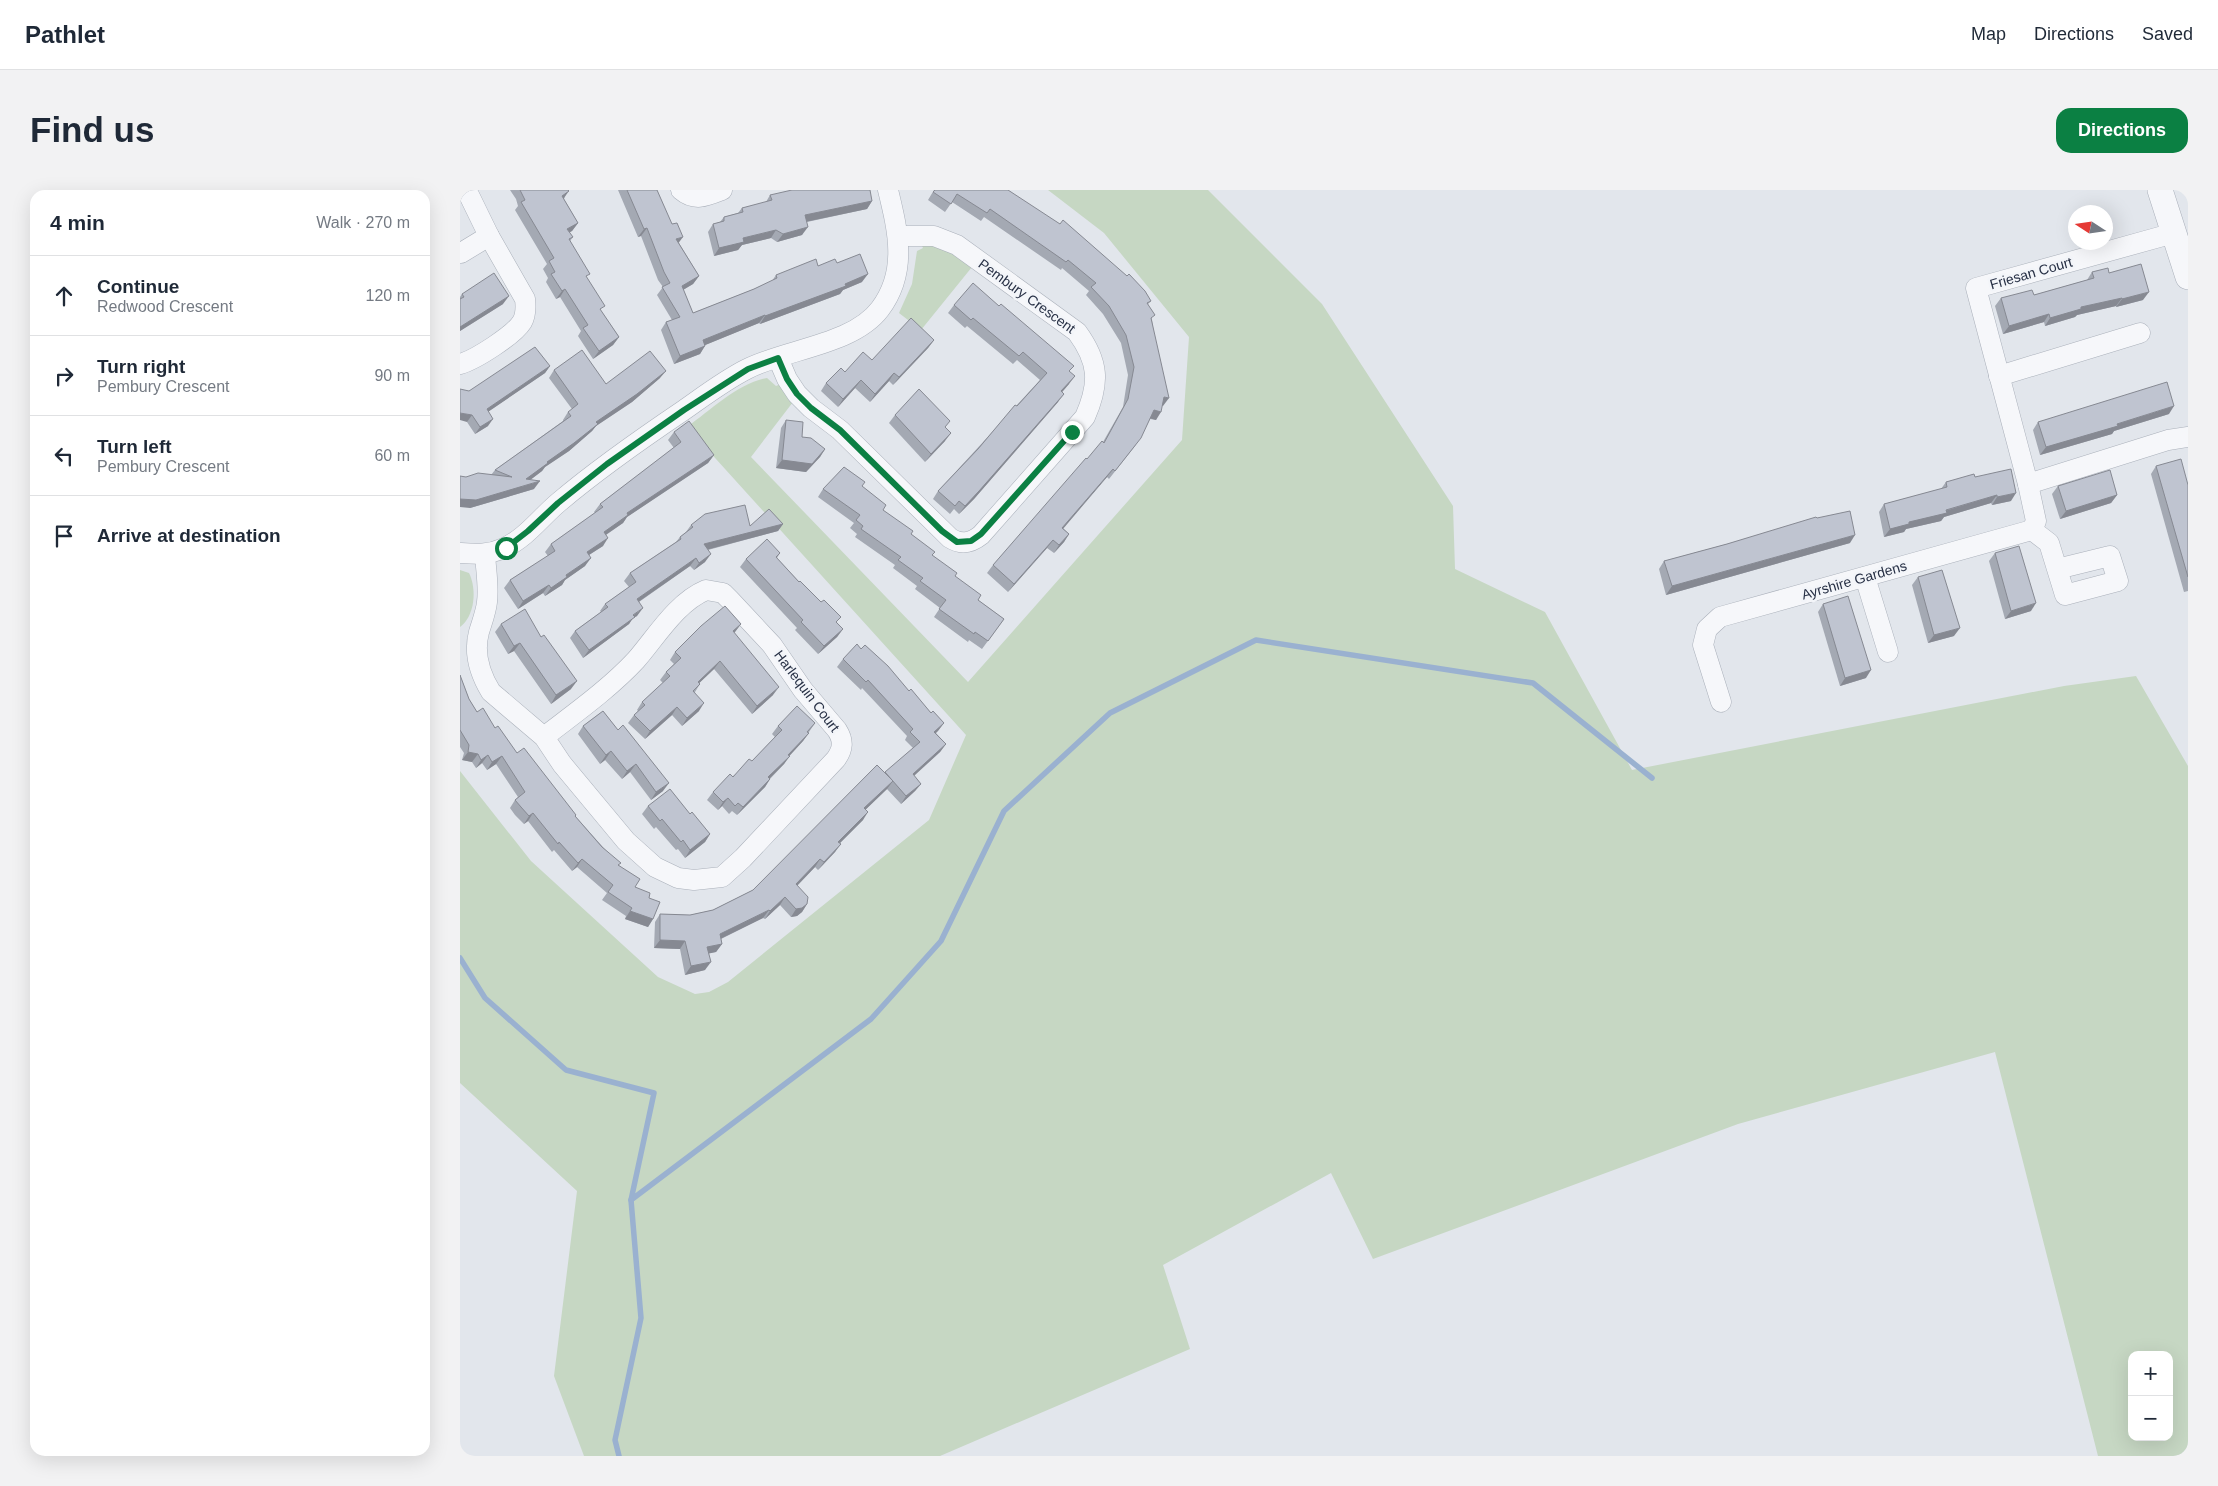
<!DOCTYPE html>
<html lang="en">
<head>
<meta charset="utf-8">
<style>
	body { margin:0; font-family:Arial,sans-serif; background:#f2f2f3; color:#1f2937 }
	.controls { position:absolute; right:15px; bottom:15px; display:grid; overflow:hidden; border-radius:10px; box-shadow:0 5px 20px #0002 }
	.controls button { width:45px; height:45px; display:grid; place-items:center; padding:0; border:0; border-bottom:1px solid #e0e1e3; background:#fff; color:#1f2937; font:25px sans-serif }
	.compass { position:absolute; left:1608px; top:15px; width:45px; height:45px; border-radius:50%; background:#fff; box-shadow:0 5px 20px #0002; rotate:282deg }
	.stop { position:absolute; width:15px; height:15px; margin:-11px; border:4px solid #0b8043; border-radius:50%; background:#fff }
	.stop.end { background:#0b8043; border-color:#fff; box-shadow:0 1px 5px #0008 }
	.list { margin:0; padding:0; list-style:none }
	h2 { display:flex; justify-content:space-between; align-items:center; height:65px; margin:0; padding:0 20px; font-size:21px }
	h2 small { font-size:16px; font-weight:400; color:#747a83 }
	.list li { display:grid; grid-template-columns:32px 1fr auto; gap:15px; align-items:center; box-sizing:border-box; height:80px; padding:0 20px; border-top:1px solid #e0e1e3 }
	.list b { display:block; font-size:19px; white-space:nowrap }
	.list p { margin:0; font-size:16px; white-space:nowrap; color:#747a83 }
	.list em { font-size:16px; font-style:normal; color:#747a83 }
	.icon { flex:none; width:28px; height:28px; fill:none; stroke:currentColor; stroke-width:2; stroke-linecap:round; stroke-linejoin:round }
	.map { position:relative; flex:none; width:1728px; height:1266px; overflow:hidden; border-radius:15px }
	header { display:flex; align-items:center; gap:30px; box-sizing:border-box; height:70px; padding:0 25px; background:#fff; border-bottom:1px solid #e0e1e3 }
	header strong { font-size:24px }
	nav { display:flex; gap:28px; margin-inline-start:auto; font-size:18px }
	.intro { display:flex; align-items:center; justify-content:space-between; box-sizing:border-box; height:120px; padding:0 30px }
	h1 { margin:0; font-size:35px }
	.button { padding:12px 22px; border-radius:15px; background:#0b8043; color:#fff; font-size:18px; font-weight:700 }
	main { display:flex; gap:30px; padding:0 30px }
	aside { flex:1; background:#fff; border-radius:15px; box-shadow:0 5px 20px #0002 }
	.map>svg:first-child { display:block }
	.green { fill:#c6d7c3; fill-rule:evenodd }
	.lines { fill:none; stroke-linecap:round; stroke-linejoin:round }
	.stream { stroke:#9ab1d0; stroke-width:5.5 }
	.minor-casing { stroke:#aab0ba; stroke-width:21 }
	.tertiary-casing { stroke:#aab0ba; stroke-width:26 }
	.minor { stroke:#f6f7fa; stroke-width:20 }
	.tertiary { stroke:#f6f7fa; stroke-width:25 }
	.wall { fill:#a4a9b3 }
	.shaded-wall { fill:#868992 }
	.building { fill:#bfc4d0; stroke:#868992 }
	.route { stroke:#0b8043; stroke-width:6 }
	.labels { text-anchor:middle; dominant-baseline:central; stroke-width:5; stroke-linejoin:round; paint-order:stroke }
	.street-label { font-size:14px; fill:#283146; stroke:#f3f5f9 }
</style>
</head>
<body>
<header>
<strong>Pathlet</strong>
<nav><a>Map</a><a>Directions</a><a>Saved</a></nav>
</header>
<div class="intro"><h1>Find us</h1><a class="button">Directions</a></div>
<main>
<aside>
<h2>4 min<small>Walk · 270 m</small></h2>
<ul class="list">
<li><svg class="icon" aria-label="ahead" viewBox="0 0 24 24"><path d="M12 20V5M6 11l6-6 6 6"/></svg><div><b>Continue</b><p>Redwood Crescent</p></div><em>120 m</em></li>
<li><svg class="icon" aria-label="right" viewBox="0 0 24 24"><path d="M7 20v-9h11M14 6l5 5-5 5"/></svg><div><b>Turn right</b><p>Pembury Crescent</p></div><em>90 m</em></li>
<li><svg class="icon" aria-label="left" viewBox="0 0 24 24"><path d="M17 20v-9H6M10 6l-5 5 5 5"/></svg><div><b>Turn left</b><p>Pembury Crescent</p></div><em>60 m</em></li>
<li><svg class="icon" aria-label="arrive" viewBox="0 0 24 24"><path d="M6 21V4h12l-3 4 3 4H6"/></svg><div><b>Arrive at destination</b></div></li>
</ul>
</aside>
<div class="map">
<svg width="1728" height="1266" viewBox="0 0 1728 1266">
	<rect width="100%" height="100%" fill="#e2e6ec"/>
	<g class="green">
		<path d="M588 0H748L862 114 993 316 995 379 1085 422 1172 580 1604 496 1676 486 1728 576V1266H1638L1535 862 1278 934 913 1069 871 983 703 1075 730 1159 480 1266H124L94 1186 117 1001 0 893V581L71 671 198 787 235 804 249 802 268 792 469 630 506 545 227 237C251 220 278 193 307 188L316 196 321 194 333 212 291 267 508 492 722 250 729 147 644 43ZM1672 1165H1709V1247H1672Z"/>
		<path d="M461 53 482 57 512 77 461 140 439 123 452 94 457 61 463 58Z"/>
		<path d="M0 380 9 383C17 399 15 426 0 437Z"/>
	</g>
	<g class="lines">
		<g class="stream">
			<path d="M0 768 25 808 106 880 194 903 171 1010 411 829 481 751 544 621 650 523 796 450 1073 493 1192 588"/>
			<path d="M159 1266 155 1250 181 1128 171 1010"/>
		</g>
		<defs>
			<g id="minor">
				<path d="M221 0C235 12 247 6 262 0"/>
				<path d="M1 63 29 46"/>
				<path d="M318 168 327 189 337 204 351 218 380 240 490 348C501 355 511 353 521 345L625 227C640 193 639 172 617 142L497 55 474 46H439"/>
				<path d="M0 174C15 170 54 145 62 132 66 125 66 117 65 109L29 46 9 5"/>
				<path d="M1539 186 1680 143"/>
				<path d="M1568 294 1708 250 1728 247"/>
				<path d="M1572 340 1589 353 1605 405 1658 391 1650 366 1597 379"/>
				<path d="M0 363C16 364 29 365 44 358 66 348 81 327 99 312 138 279 181 249 224 220 244 206 265 190 287 179 326 159 393 155 420 119 448 82 438 41 428 0"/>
				<path d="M25 365C26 380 29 397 27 412 26 422 22 432 19 442 13 464 20 484 31 502L84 547 102 574 166 651 195 677 218 688 234 690 262 687 283 668 376 569C383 559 384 551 377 540L343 500 312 455 270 410 263 403 246 400C217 412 196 447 176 470 149 499 115 523 84 547"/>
				<path d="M1405 387 1428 462"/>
				<path d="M1261 512 1243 455 1247 439 1260 427 1572 340 1576 331 1568 294 1516 98 1714 43"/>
			</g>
			<path id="tertiary" d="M1700 0 1728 87"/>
		</defs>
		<use href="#minor" class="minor-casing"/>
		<use href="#tertiary" class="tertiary-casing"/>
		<use href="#minor" class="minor"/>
		<use href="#tertiary" class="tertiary"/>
	</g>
	<g class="wall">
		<path d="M50 0H108L104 9 118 33 112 41 109 42 113 47 110 51 127 88 141 121 159 147 153 155 133 169 118 146 121 141 100 107 96 109 86 92 88 88 83 79 87 74 55 20 58 16 56 9Z"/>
		<path d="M158 0H197L219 53 239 86 233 94 223 100 233 123 294 99 312 91 316 85 358 76 377 73 402 92 383 100 380 104 300 134 299 133 245 155 240 164 214 174 201 140 206 132 212 130 197 105 203 97 198 90 181 46 178 47Z"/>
		<path d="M474 0H548L691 111 688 114 692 130 703 216 702 215 696 230 690 229 675 256 649 289 647 287 603 338 609 344 604 352 594 363 587 358 548 402 527 383 533 375 643 252 663 217 668 185 661 153 643 124 626 105 629 101 602 78 601 80 524 27 521 31 492 12 485 22 468 10Z"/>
		<path d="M310 5 412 11 407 19 347 32 342 45 317 52 311 48 282 55 278 60 254 66 248 42 253 34 260 32 264 27 278 23 282 18 306 12Z"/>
		<path d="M1632 82 1649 83 1683 110 1656 117V116L1617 125 1615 127 1585 136 1584 132 1543 144 1535 116 1541 108 1574 105 1627 90Z"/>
		<path d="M2 104 43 114 0 141V107Z"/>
		<path d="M494 115 610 182 609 194 602 202 598 212 514 309 499 324 494 319 490 324 473 309 478 301 580 190 557 170 553 174 507 136 505 138 488 123Z"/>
		<path d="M474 150 468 158 433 195 429 191 410 212 395 198 378 217 361 201 366 193 385 182 412 170Z"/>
		<path d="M90 176 85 183 29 221 28 236 15 244 7 232 9 201Z"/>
		<path d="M94 180 146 194 200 188 172 212 136 236 132 241 109 261 85 277 82 281 70 290 74 299 10 318 6 287 31 285 35 280 103 231V230L108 222 112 219 89 188Z"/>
		<path d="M1709 224 1654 241 1652 244 1580 265 1573 240 1578 232Z"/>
		<path d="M435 225 485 238V251L465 272 429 233Z"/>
		<path d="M326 230 342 247 365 259 360 267 346 282 316 278 321 238Z"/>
		<path d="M214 242 254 265 248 273 167 327 163 333 146 345 143 356 129 365 125 376 105 390 102 395 85 406 83 403 58 419 44 398 50 390 88 366 85 362 91 354 135 323 134 322 140 314 214 258 208 250Z"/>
		<path d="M1696 276 1728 295V401L1724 402 1691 284Z"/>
		<path d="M1515 287 1551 311 1532 315 1531 313 1484 327 1481 331 1446 339 1444 342 1424 347 1419 322 1424 314 1481 299 1486 292Z"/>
		<path d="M402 296 423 320 451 344 518 410 544 429 522 459 509 450 508 452 474 427 480 418 455 399 457 396 433 378 435 375 395 347 397 344 390 338 394 333 358 307 363 299Z"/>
		<path d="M1598 296 1657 305 1651 313 1600 329 1592 304Z"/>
		<path d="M1357 328 1390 353 1206 405 1199 379 1204 371 1267 354Z"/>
		<path d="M323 334 318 341 248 360 245 372 234 380 230 376 179 412 177 426 173 428 169 434 123 468 110 448 115 441 141 422 140 421 145 414 169 397 164 391 170 383 216 352 220 347 226 342 231 335 290 336Z"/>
		<path d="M320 363 317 368 383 439 377 447 358 464 335 440 337 438 280 377 286 369Z"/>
		<path d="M1535 363 1571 421 1545 429 1529 371Z"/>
		<path d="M1458 387 1494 446 1468 453 1452 395Z"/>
		<path d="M1363 414 1406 488 1380 496 1358 422Z"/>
		<path d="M41 434 111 499 91 514 54 461 48 464 35 442Z"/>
		<path d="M281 434 274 443 313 505 292 524 254 479 239 493 240 494 235 502 239 521 222 536 212 525 185 549 168 533 174 525 178 521 177 520 182 512 203 493 200 490 206 482 214 474 210 470 215 462Z"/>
		<path d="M401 459 449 501 471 523 484 533 476 543 486 554 480 562 454 586 461 594 455 601 441 614 427 599 406 619 403 630 380 653 375 662 358 680 355 677 337 696 347 714 342 722 337 726 331 727 320 715 305 729 303 728 261 749 262 754 256 762 249 763 245 780 225 785 220 759 194 758 195 732 200 724 230 725 253 720 293 700 453 558 445 550 447 546 402 498 401 500 377 477 383 469Z"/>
		<path d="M0 485 9 509 17 522 35 538 57 563 116 625V627L159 675 175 697 189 708 193 729 188 737 165 729 166 726 142 710 147 703 117 677 112 681 94 660 92 662 68 631 64 634 55 625 50 618 55 610 58 607 36 574 27 580 22 573 16 578 12 572 2 570 4 563 0 557Z"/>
		<path d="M143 521 203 601 191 610 170 582 162 589 145 570 140 574 118 544 123 536Z"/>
		<path d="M355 533 343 551 329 566 324 574 310 589 305 597 277 625 272 621 269 624 262 616 258 620 247 610 253 602 292 571 315 547 312 544 318 536Z"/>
		<path d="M188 616 230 624 250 644 245 652 225 668 218 659 216 660 196 637 194 639 182 624Z"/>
	</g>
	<g class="shaded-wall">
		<path d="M109 1 103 9 102 6Z"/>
		<path d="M412 11 407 19 340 33 345 25Z"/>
		<path d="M118 33 112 41 102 47 107 39Z"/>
		<path d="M348 37 342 45 317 52 323 44Z"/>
		<path d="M187 38 181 46 178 47 184 39Z"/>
		<path d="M316 40 311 48 282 55 278 60 254 66 259 58 283 48Z"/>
		<path d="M223 47 217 55 216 49Z"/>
		<path d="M408 84 402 92 383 100 380 104 300 134 305 126Z"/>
		<path d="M239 86 233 94 216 104 222 96Z"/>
		<path d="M105 99 100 107 96 109 102 101Z"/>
		<path d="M1689 102 1683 110 1656 117 1662 109Z"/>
		<path d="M49 106 43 114 0 141V137Z"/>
		<path d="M1662 108 1656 116 1617 125 1615 127 1585 136 1590 128 1621 117Z"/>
		<path d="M1589 124 1584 132 1543 144 1549 136Z"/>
		<path d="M305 125 299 133 238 158 243 150Z"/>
		<path d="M159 147 153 155 133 169 139 161Z"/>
		<path d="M474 150 468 158 433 195 439 187Z"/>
		<path d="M245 156 240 164 214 174 220 166Z"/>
		<path d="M90 176 85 183 22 226 27 219Z"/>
		<path d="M206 181 200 188 172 212 136 236 132 241 109 261 85 277 82 281 61 297 80 291 74 299 10 318 0 317V309L66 289 136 232Z"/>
		<path d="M434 183 429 191 410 212 415 204Z"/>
		<path d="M615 186 609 194 596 209 601 201Z"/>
		<path d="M401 190 395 198 378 217 383 209Z"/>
		<path d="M604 204 598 212 514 309 499 324 505 316Z"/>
		<path d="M704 207 709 208 703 216 698 215Z"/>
		<path d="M1714 216 1709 224 1654 241 1652 244 1580 265 1586 257Z"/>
		<path d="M694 220 701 222 696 230 689 228Z"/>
		<path d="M0 223 12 225 7 232 0 230Z"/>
		<path d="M33 229 28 236 15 244 20 237Z"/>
		<path d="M491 243 485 251 465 272 471 264Z"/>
		<path d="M365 259 360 267 346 282 316 278 322 270Z"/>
		<path d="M254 265 248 273 167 327 163 333 138 350 144 342 167 323Z"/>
		<path d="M653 279 647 287 597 346 602 338Z"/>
		<path d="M1556 303 1551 311 1532 315 1537 307Z"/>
		<path d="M1537 305 1531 313 1484 327 1481 331 1446 339 1444 342 1424 347 1430 339 1449 332Z"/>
		<path d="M1657 305 1651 313 1600 329 1606 321Z"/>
		<path d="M323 334 318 341 238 362 244 354Z"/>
		<path d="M609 344 604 352 594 363 599 355Z"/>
		<path d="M1395 345 1390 353 1206 405 1212 396Z"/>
		<path d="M148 348 143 356 121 370 127 362Z"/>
		<path d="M593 350 587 358 548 402 554 394Z"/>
		<path d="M251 364 245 372 234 380 239 373Z"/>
		<path d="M131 368 125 376 105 390 102 395 85 406 91 398 106 385Z"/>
		<path d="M236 368 230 376 171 417 177 409Z"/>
		<path d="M89 395 83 403 58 419 63 411Z"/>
		<path d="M1576 413 1571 421 1545 429 1551 421Z"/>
		<path d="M183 418 177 426 173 428 169 434 123 468 129 460Z"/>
		<path d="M281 434 275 442 267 449 273 441Z"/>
		<path d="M1500 438 1494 446 1468 453 1474 445Z"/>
		<path d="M383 439 377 447 358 464 364 456Z"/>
		<path d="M60 453 54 461 48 464 54 456Z"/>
		<path d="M260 471 254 479 232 500 238 492Z"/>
		<path d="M1411 480 1406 488 1380 496 1385 488Z"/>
		<path d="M117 491 111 499 91 514 96 505Z"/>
		<path d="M319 497 313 505 292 524 297 516Z"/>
		<path d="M244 513 239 521 222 536 227 528Z"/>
		<path d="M217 517 212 525 185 549 190 541Z"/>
		<path d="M484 533 478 541 469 549 474 542Z"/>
		<path d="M349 543 343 551 323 573 328 565Z"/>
		<path d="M486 554 480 562 447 592 453 584Z"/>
		<path d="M151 561 145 570 140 574 146 565Z"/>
		<path d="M8 562 18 564 12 572 2 570Z"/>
		<path d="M28 565 22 573 16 578 21 570Z"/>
		<path d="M42 566 36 574 27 580 32 572Z"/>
		<path d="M330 566 324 574 303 595 308 587Z"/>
		<path d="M176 574 170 582 162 589 167 581Z"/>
		<path d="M310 589 305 597 277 625 283 617Z"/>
		<path d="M433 591 427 599 399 626 404 618Z"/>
		<path d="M209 593 203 601 191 610 196 602Z"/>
		<path d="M461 594 455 601 441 614 446 606Z"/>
		<path d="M268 608 262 616 258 620 263 612Z"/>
		<path d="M408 622 403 630 373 660 378 652Z"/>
		<path d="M73 623 68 631 64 634 69 626Z"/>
		<path d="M250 644 245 652 225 668 230 660Z"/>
		<path d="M381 654 375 662 358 680 364 672Z"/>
		<path d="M122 669 117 677 112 681 118 673Z"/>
		<path d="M360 669 355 677 330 703 336 694Z"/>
		<path d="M325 707 320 715 305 729 310 721Z"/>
		<path d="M347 714 342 722 337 726 331 727 336 719Z"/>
		<path d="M309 720 303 728 254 752 260 744Z"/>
		<path d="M170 721 193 729 188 737 165 729Z"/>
		<path d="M200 750 225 751 220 759 194 758Z"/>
		<path d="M262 754 256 762 242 765 247 757Z"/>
		<path d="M251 772 245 780 225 785 231 776Z"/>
	</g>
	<g class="building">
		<path d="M60 0H108L109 1 102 6 118 33 107 39 113 47 109 49 130 84 126 86 145 116 140 119 159 147 139 161 123 138 128 135 105 99 102 101 91 84 95 82 89 71 94 68 61 12 65 10Z"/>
		<path d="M167 0H197L212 34 217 33 223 47 216 49 239 86 222 96 233 123 294 99 317 88 316 85 356 69 358 76 375 69 377 73 400 64 408 84 385 94 386 96 305 126V125L243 150 245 156 220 166 206 132 220 127 202 97 210 93 204 82 187 38 184 39Z"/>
		<path d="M332 0H410L412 11 345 25 348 37 323 44 316 40 283 48 284 52 259 58 253 34 264 31V27L283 22 282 18 312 10 310 5Z"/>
		<path d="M475 0H548L600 34 603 30 667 86 669 84 685 101 691 111 687 113 695 125 691 128 709 208 704 207 701 222 694 220 681 248 655 281 653 279 602 338 609 344 599 355 593 350 554 394 533 375 626 268 627 269 642 251 644 253 668 209 674 177 666 145 649 116 631 97 636 93 608 70 606 72 530 19 527 23 497 4 491 14 473 2Z"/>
		<path d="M1681 74 1689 102 1662 109V108L1621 117V119L1590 128 1589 124 1549 136 1541 108 1572 100 1574 105 1634 88 1632 82 1648 78 1649 83Z"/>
		<path d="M34 83 49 106 0 137V109L4 107 2 104Z"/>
		<path d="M513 93 539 116 541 114 614 176 609 181 615 186 601 201 604 204 519 301 505 316 499 311 495 316 478 301 518 259 555 215 557 216 587 183 563 162 559 166 513 128 511 130 494 115Z"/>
		<path d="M451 128 474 150 439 187 434 183 415 204 401 190 383 209 366 193 381 178 385 182 403 162 412 170Z"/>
		<path d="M75 157 90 176 27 219 33 229 20 237 12 225 0 223V199L9 201Z"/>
		<path d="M122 160 146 194 190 161 206 181 177 204 136 232 138 234 114 253 87 272 88 273 66 289 80 291 16 310 0 309V286L6 287 18 283 52 287 35 280 111 226 108 222 118 214 94 180Z"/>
		<path d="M1707 192 1714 216 1657 234 1658 236 1586 257 1578 232Z"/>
		<path d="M459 199 490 231 485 237 491 243 471 264 435 225Z"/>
		<path d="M326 230 343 232 342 247 351 248 365 259 352 274 322 270Z"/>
		<path d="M229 231 254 265 167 323 168 325 144 342 148 348 127 362 131 368 106 385 107 387 91 398 89 395 63 411 50 390 95 361 91 354 143 317 140 314 221 252 214 242Z"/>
		<path d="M1721 269 1728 295V387L1696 276Z"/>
		<path d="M384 277 405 292 402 296 426 315 423 320 453 341 451 344 475 362 472 365 497 383 495 386 521 405 518 410 544 429 528 451 515 442 514 444 479 419 486 410 460 391 463 388 438 370 441 367 401 339 403 336 396 330 400 325 363 299Z"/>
		<path d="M1551 279 1556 303 1537 307V305L1486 320 1487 323 1449 332V334L1430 339 1424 314 1487 297 1486 292 1514 284 1515 287Z"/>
		<path d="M1650 280 1657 305 1606 321 1598 296Z"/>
		<path d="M285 315 290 336 309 319 323 334 244 354 251 364 239 373 236 368 177 409 183 418 173 425 175 427 129 460 115 441 148 417 145 414 176 392 170 383 221 349 220 347 233 337 231 335 245 324Z"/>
		<path d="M1390 321 1395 345 1212 396 1204 371 1267 354 1356 327 1357 328Z"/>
		<path d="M307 349 320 363 316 367 339 392 340 391 361 412 364 410 381 427 376 432 383 439 364 456 341 432 343 430 286 369Z"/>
		<path d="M1559 356 1576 413 1551 421 1535 363Z"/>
		<path d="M1482 380 1500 438 1474 445 1458 387Z"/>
		<path d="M1388 406 1411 480 1385 488 1363 414Z"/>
		<path d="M265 416 281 434 273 441 319 497 297 516 260 471 238 492 240 494 233 501 244 513 227 528 217 517 190 541 174 525 185 515 182 512 210 486 206 482 221 468 215 462 241 436Z"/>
		<path d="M65 419 81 447 84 445 117 491 96 505 60 453 54 456 41 434Z"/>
		<path d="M397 454 401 459 405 455 428 476 449 501 451 499 471 523 473 521 484 533 474 542 486 554 453 584 461 594 446 606 425 582 460 552 450 542 453 539 408 490 406 492 383 469Z"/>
		<path d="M0 485 9 509 17 522 23 518 35 538 38 536 57 563 64 558 116 625 115 626 142 657 161 673 158 675 180 689 175 697 190 703 189 708 200 712 193 729 170 721 172 718 148 702 153 695 122 669 118 673 99 652 98 654 73 623 69 626 61 617 55 610 65 602 42 566 32 572 28 565 21 570 18 564 8 562 9 555 0 540Z"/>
		<path d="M337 516 355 533 347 542 349 543 328 565 330 566 308 587 310 589 283 617 278 613 275 616 268 608 263 612 253 602 270 584 273 587 289 569 292 571 316 546 322 540 318 536Z"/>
		<path d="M143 521 158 540 163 535 209 593 196 602 176 574 167 581 151 561 146 565 123 536Z"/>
		<path d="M417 575 433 591 404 618 408 622 378 652 381 654 364 672 360 669 336 694 348 707 347 714 342 718 336 719 325 707 310 721 309 720 260 744 262 754 247 757 251 772 231 776 225 751 200 750V724L230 725 253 720 293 700Z"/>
		<path d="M210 599 230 624 232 622 250 644 230 660 223 650 221 652 202 629 200 631 188 616Z"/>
	</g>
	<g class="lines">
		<path class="route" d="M46 358 68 341 98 313 147 274 224 220 288 179 318 168 327 189 337 204 351 218 380 240 482 341 497 352 511 351 521 344 612 242"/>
	</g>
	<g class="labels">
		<g class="street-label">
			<text transform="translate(1571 83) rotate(-16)">Friesan Court</text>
			<text transform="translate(567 106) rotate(36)">Pembury Crescent</text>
			<text transform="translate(1394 390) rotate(-16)">Ayrshire Gardens</text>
			<text transform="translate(347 501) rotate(53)">Harlequin Court</text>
		</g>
	</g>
</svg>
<div class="controls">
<button>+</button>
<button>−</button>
</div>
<svg class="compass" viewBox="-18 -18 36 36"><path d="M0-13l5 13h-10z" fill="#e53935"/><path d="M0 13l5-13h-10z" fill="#747a83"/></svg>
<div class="stop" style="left:46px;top:358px"></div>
<div class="stop end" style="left:612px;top:242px"></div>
</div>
</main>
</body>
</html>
